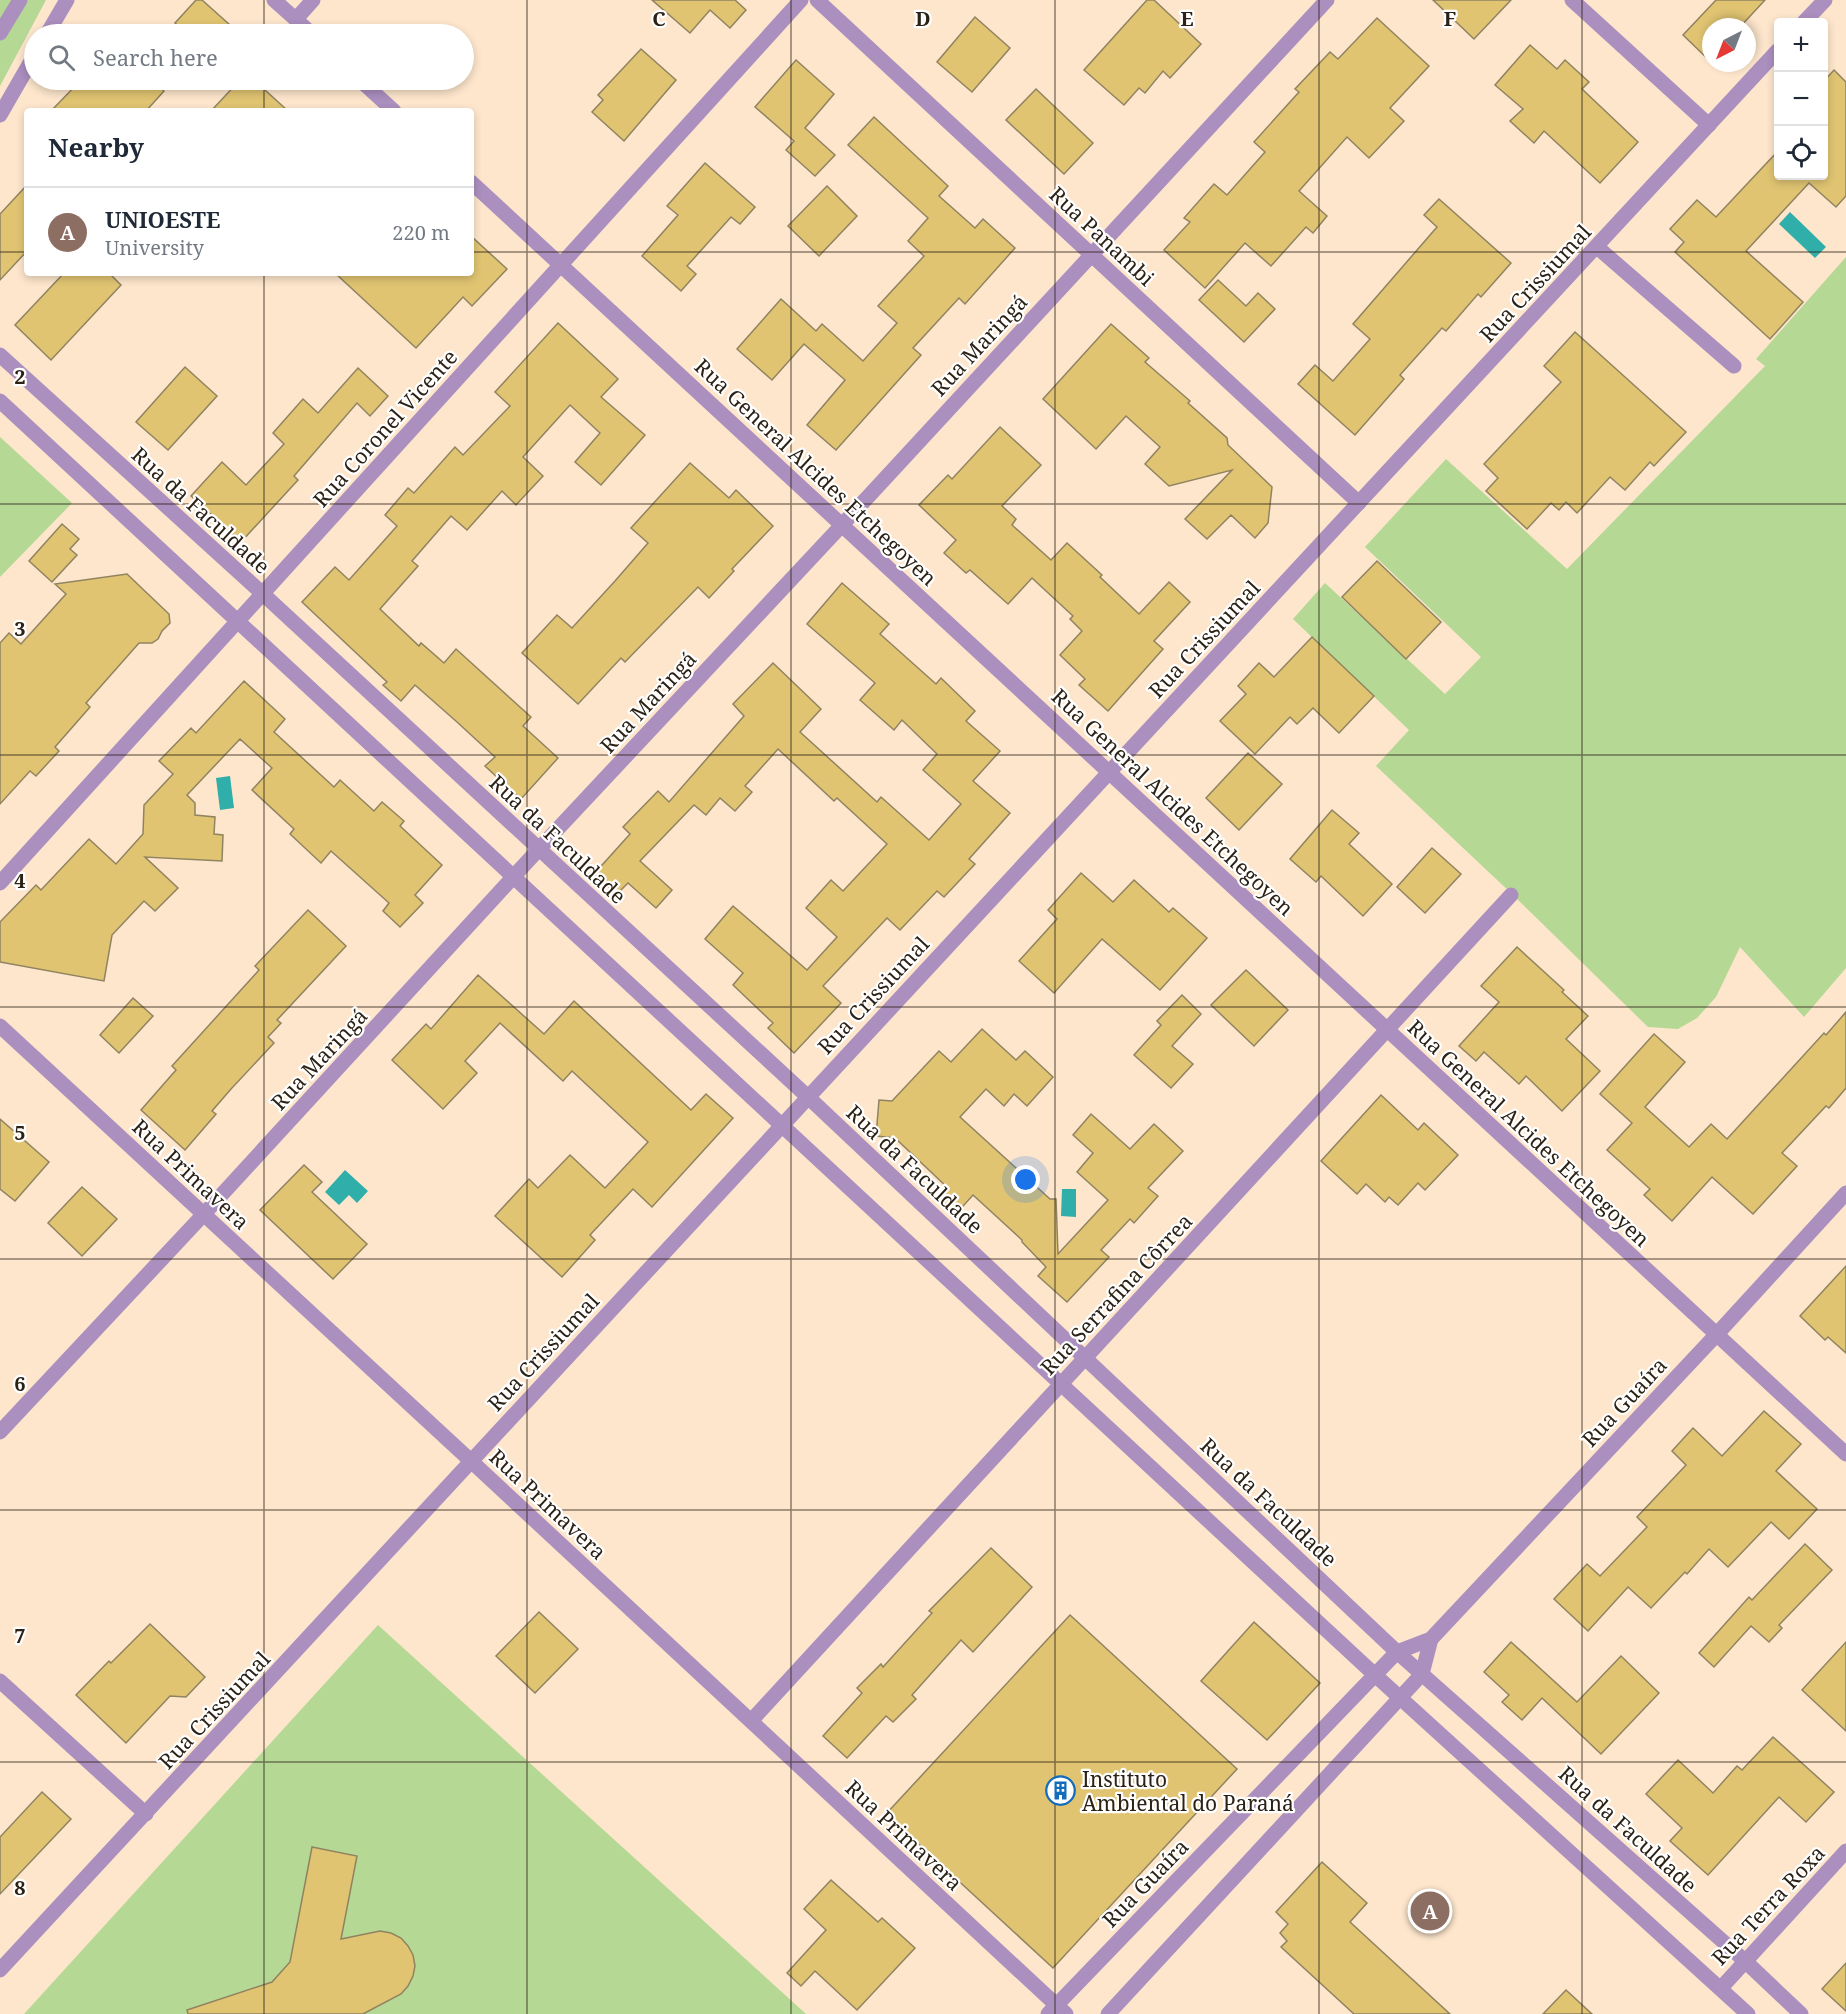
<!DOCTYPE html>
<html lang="en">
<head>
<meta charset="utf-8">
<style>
	body { margin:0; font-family:"Noto Serif",serif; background:#f6f6f7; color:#1f2937 }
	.controls { position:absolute; right:18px; top:18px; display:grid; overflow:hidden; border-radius:6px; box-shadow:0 3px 9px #0003 }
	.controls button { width:54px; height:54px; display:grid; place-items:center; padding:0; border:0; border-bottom:2px solid #e0e1e3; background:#fff; color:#1f2937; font:30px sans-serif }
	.compass { position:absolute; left:1702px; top:18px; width:54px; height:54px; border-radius:50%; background:#fff; box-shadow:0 3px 9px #0003; rotate:222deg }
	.you { position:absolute; left:1026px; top:1180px; width:21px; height:21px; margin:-15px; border:4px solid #fff; border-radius:50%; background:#1a73e8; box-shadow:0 0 0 9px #1a73e833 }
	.badge { display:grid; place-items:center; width:39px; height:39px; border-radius:50%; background:#136dba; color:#fff; font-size:20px; font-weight:700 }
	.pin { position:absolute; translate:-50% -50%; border:3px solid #fff; box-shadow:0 2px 6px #0006 }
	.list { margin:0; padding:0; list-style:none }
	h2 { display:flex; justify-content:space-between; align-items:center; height:78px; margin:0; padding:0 24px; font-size:26px }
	h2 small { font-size:20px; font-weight:400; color:#747a83 }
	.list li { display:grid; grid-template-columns:39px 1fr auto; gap:18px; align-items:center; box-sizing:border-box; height:90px; padding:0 24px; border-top:2px solid #e0e1e3 }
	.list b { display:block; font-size:22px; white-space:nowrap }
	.list p { margin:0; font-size:20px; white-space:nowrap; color:#747a83 }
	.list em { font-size:20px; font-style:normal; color:#747a83 }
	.icon { flex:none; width:33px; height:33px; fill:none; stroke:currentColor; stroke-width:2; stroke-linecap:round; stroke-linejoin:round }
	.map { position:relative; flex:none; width:1846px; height:2014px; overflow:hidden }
	.search { position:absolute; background:#fff; box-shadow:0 3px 9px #0003; left:24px; top:24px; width:450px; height:66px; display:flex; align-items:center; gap:15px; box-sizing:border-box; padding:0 21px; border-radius:33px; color:#747a83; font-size:22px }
	.panel { position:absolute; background:#fff; box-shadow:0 3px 9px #0003; left:24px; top:108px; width:450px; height:168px; border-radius:6px }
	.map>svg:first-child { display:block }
	.green { fill:#b5d895 }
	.water { fill:#30afaa }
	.building { fill:#e0c472; stroke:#908360; stroke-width:1.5 }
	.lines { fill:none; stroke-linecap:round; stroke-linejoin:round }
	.minor { stroke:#ab8fbf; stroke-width:15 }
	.grid { fill:none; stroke:#2b2115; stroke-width:1.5; stroke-opacity:0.55 }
	.labels { text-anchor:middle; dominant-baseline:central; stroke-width:4.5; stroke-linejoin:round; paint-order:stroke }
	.street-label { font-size:21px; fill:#2b2115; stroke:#fff }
	.poi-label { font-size:21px; fill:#2b2115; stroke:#fff; text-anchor:start }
	.grid-label { font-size:20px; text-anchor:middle; font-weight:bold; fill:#2b2115; stroke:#fff; stroke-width:4.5; stroke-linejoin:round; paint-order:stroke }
</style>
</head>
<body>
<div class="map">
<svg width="1846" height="2014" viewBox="0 0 1846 2014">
	<rect width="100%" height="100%" fill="#fde6cc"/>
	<g class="green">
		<path d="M0 0H46L0 86Z"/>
		<path d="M1846 257V968L1804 1017 1740 947 1716 997 1697 1018 1678 1029 1648 1027 1512 894 1376 766 1409 730 1293 619 1325 583 1445 694 1481 657 1365 547 1446 459 1567 569 1765 366 1756 359Z"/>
		<path d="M0 437 72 503 0 577Z"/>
		<path d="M378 1625 806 2014H24Z"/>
	</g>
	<g class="water">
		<path d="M1790 212 1826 247 1815 258 1779 224Z"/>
		<path d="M230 776 234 808 220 810 216 778Z"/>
		<path d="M345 1170 368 1191 357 1203 349 1195 339 1205 325 1192Z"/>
		<path d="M1062 1189H1076V1217L1061 1216Z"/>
	</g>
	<g class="building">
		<path d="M196 0H202L240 34H187L175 23Z"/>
		<path d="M652 0H735L746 10 730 28 710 10 690 33Z"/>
		<path d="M1147 0H1154L1201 44 1170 78 1163 71 1145 93 1139 88 1124 105 1084 70Z"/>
		<path d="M1433 0H1511L1474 39Z"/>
		<path d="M1716 0H1765L1740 27H1711V62L1683 35Z"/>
		<path d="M975 17 1010 48 972 92 937 62Z"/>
		<path d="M1377 18 1429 66 1390 108 1404 121 1369 158 1347 137 1299 191 1327 216 1313 233 1306 227 1271 266 1245 243 1205 288 1164 250 1190 222 1184 218 1214 184 1227 195 1265 152 1254 142 1299 92 1295 89 1330 52 1338 59Z"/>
		<path d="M1530 45 1557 69 1565 60 1589 82 1582 89 1638 142 1600 183 1544 131 1534 143 1510 121 1523 109 1495 85Z"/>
		<path d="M641 49 676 80 624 141 592 112 603 100 598 95Z"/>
		<path d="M796 60 834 94 805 128 835 155 815 176 786 150 794 141 755 107Z"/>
		<path d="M1834 70 1846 82V196L1836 207 1809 183 1746 251 1803 302 1770 339 1675 252 1684 242 1670 229 1697 200 1716 217 1779 150V176H1824V81Z"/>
		<path d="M81 80H151L164 91 146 111H51Z"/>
		<path d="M240 80H254L288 111H211Z"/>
		<path d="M1036 89 1093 143 1064 174 1006 120Z"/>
		<path d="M874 117 948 186 939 196 975 228 983 219 1015 248 965 304 959 298 913 348 921 355 836 450 807 425 845 380 804 344 772 380 737 349 781 299 816 331 822 324 863 361 897 323 878 306 924 256 908 241 928 218 848 145Z"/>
		<path d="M705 163 755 207 740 224 731 217 687 266 696 274 681 291 642 256 678 215 667 206Z"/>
		<path d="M27 185V251L0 280V214Z"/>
		<path d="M827 186 857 216 819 256 788 226Z"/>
		<path d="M1439 199 1511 263 1481 297 1478 294 1446 331 1442 328 1400 375 1404 379 1355 435 1298 384 1315 365 1333 381 1370 339 1353 324 1437 227 1424 215Z"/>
		<path d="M471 236 507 269 472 306 463 297 416 348 335 273H471Z"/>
		<path d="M64 273H109L121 285 51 360 15 325Z"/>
		<path d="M1218 280 1246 306 1258 293 1275 309 1244 342 1199 300Z"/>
		<path d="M558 323 618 379 601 397 645 435 601 485 575 462 600 433 570 405 523 457 543 476 516 505 502 491 467 530 451 516 412 561 418 566 380 609 419 646 421 643 444 663 456 649 531 717 523 726 558 758 521 799 485 766 495 757 457 722 415 685 401 701 383 685 387 682 302 602 335 567 349 580 397 526 385 515 408 488 414 493 455 447 463 455 510 406 495 392Z"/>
		<path d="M1111 324 1149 358 1145 362 1190 401 1188 403 1227 438 1228 445 1272 487 1268 523 1255 538 1231 515 1207 539 1185 519 1232 470 1169 486 1145 464 1160 447 1126 416 1096 449 1043 399Z"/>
		<path d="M1575 332 1686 432 1654 466 1650 462 1625 490 1610 477 1577 513 1566 502 1559 510 1551 503 1527 529 1486 491 1498 478 1484 464 1561 382 1544 366Z"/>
		<path d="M185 367 217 396 168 450 136 422Z"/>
		<path d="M358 368 388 396 370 416 357 403 294 476 298 480 241 542 191 496 222 462 246 485 284 444 273 433 303 399 318 413Z"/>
		<path d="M1000 427 1041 465 1002 506 1016 519 1012 525 1051 560 1067 543 1102 575 1100 577 1139 614 1169 582 1190 602 1154 641 1163 649 1108 711 1079 685 1085 679 1060 655 1082 631 1070 619 1073 616 1032 578 1008 604 970 570 966 573 944 553 956 540 919 505 948 475 952 479Z"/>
		<path d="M690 463 729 498 736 490 773 526 732 569 734 571 709 598 698 587 625 662 621 658 578 704 522 653 557 615 572 628 615 581 648 543 631 528Z"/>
		<path d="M62 524 79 539 70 549 77 555 52 582 29 561Z"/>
		<path d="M1377 561 1441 622 1406 659 1342 597Z"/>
		<path d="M127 574 169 614 170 623 162 631 158 639 152 643H139L86 703 90 707 55 747 59 751 36 776 30 771 0 804V643L9 633 21 644 66 594 55 584Z"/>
		<path d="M842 583 889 624 880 634 936 684 941 678 975 711 966 721 1000 751 973 781 1010 813 969 859 975 864 944 897 937 891 900 930 887 918 823 986 841 1003 794 1053 768 1028 773 1023 733 985 743 973 705 939 733 906 807 970 837 937 806 908 831 880 843 891 887 844 837 798 834 801 778 749 745 786 752 792 735 811 720 798 706 815 694 805 640 861 672 890 656 908 628 883 617 894 594 874 630 834 623 827 658 791 669 802 744 716 733 704 773 663 821 709 800 732 877 802 881 797 929 840 961 804 923 770 937 754 902 720 894 730 860 700 875 683 807 624Z"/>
		<path d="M1312 637 1374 696 1339 733 1313 708 1297 724 1290 717 1255 754 1220 721 1246 694 1238 686 1259 663 1274 677Z"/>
		<path d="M244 681 285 719 274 732 334 787 340 780 374 811 382 802 404 821 400 826 442 865 415 895 423 903 400 927 383 911 389 903 331 851 321 863 290 834 294 829 252 790 272 768 240 739 187 795 195 803V815L215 817 214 834 223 835 222 861 145 857 178 888 155 911 144 901 112 935 104 981 0 962V922L36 885 41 890 89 839 116 864 143 834 144 805 173 774 159 761 191 728 196 733Z"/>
		<path d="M1248 753 1282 784 1239 830 1206 798Z"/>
		<path d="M1332 810 1359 833 1349 844 1392 884 1363 916 1321 876 1316 882 1290 859Z"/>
		<path d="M1432 848 1461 874 1425 913 1397 887Z"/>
		<path d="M1081 873 1113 902 1134 880 1169 912 1173 908 1207 938 1160 990 1102 939 1054 993 1019 961 1057 919 1048 910Z"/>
		<path d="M308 910 346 946 277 1020 281 1023 268 1037 274 1043 231 1089 212 1111 216 1114 185 1150 141 1110 176 1070 172 1066 259 970 255 966Z"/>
		<path d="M1517 947 1564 990 1562 992 1588 1016 1566 1039 1600 1071 1562 1111 1526 1076 1519 1084 1484 1052 1476 1061 1459 1046 1499 1002 1481 986Z"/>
		<path d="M1246 970 1288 1010 1254 1046 1211 1005Z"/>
		<path d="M478 975 544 1034 574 1001 691 1110 706 1094 733 1118 652 1207 633 1189 590 1235 595 1240 562 1277 495 1216 529 1179 538 1188 570 1155 605 1188 648 1142 572 1071 563 1081 500 1023 465 1061 477 1073 443 1109 392 1060 426 1024 431 1029Z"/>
		<path d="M1182 995 1201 1014 1172 1046 1193 1064 1171 1088 1134 1055 1161 1025 1157 1021Z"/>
		<path d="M133 998 153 1016 119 1053 100 1035Z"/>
		<path d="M1846 1012V1088L1829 1108 1826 1106 1782 1153 1797 1166 1753 1214 1712 1177 1672 1221 1644 1195 1650 1189 1607 1150 1632 1123 1600 1094 1654 1034 1685 1062 1645 1107 1689 1147 1711 1124 1727 1139 1824 1033 1826 1035Z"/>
		<path d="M982 1029 1016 1060 1025 1051 1053 1077 1027 1106 1014 1094 1004 1106 986 1089 960 1117 1050 1199H1056L1058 1254 1108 1200 1077 1172 1093 1153 1073 1135 1091 1114 1130 1149 1154 1124 1183 1151 1148 1188 1158 1196 1134 1223 1130 1219 1101 1250 1109 1257 1067 1302 1038 1276 1046 1267 1022 1242V1240L973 1195 955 1215 939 1200 949 1189 895 1138 876 1136 879 1100 892 1101 939 1051 951 1062Z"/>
		<path d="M1381 1095 1418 1130 1424 1123 1458 1155 1425 1190 1418 1183 1398 1205 1389 1197 1385 1202 1366 1184 1357 1194 1321 1161Z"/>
		<path d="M0 1119 49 1162 15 1201 0 1189Z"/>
		<path d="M304 1165 322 1182 312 1192 367 1244 333 1279 260 1210Z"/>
		<path d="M82 1187 117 1219 82 1256 48 1223Z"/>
		<path d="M1846 1266V1353L1828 1337 1825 1340 1800 1316Z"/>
		<path d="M1764 1411 1801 1444 1776 1471 1817 1509 1789 1539 1771 1522 1728 1567 1709 1549 1687 1574 1685 1572 1651 1608 1628 1587 1588 1631 1554 1599 1587 1564 1600 1576 1647 1527 1637 1517 1686 1465 1672 1451 1693 1428 1722 1456Z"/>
		<path d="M1805 1544 1832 1570 1779 1625 1782 1628 1769 1642 1751 1626 1714 1667 1699 1653 1749 1597 1752 1600Z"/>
		<path d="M991 1548 1032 1587 973 1652 961 1640 912 1695 916 1699 893 1722 886 1716 847 1758 823 1736 862 1693 857 1688 881 1664 883 1667 932 1613 929 1611Z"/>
		<path d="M539 1612 578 1649 535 1693 496 1656Z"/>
		<path d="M1070 1615 1237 1769 1053 1968 886 1814Z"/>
		<path d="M1254 1622 1320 1683 1267 1740 1201 1681Z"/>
		<path d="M150 1624 205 1677 186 1697 170 1696 126 1743 76 1695 109 1661 111 1663Z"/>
		<path d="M1511 1642 1577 1702 1621 1656 1659 1693 1601 1754 1542 1698 1522 1720 1502 1702 1509 1695 1484 1672Z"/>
		<path d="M1846 1642V1731L1802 1690Z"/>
		<path d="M1773 1737 1834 1792 1806 1822 1779 1797 1708 1875 1670 1841 1682 1828 1646 1794 1678 1760 1713 1793 1737 1766 1742 1770Z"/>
		<path d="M42 1792 71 1819 0 1894V1837Z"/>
		<path d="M312 1847 357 1856 341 1939 380 1931 391 1933 401 1938 408 1946 413 1955 415 1966 413 1976 408 1986 401 1994 363 2014H188L187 2010 272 1982 290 1962Z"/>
		<path d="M1322 1862 1367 1903 1350 1922 1450 2014H1354L1281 1947 1287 1941 1280 1933 1288 1924 1276 1912Z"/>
		<path d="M831 1880 878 1922 882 1918 915 1948 857 2010 815 1971 801 1986 787 1973 826 1930 804 1909Z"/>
		<path d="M1846 1963V2011L1822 1989Z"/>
		<path d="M1566 1990 1592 2014H1543Z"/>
	</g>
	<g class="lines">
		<g class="minor">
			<path d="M274 0 312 34"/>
			<path d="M817 0 1359 503"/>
			<path d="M1572 0 1709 125"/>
			<path d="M296 19 313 0"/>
			<path d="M1804 22 1825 0"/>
			<path d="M0 33 20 0"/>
			<path d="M47 34 67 0"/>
			<path d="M360 80 394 111"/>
			<path d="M0 115 34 56"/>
			<path d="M471 182 1846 1454"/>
			<path d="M1597 247 1734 366"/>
			<path d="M0 355 263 594 808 1097 1397 1652 1745 1961 1801 2014"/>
			<path d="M0 401 1375 1675 1748 2014"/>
			<path d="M0 883 801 0"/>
			<path d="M0 1026 471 1461 1066 2014"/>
			<path d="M0 1432 203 1215 538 850 842 525 1327 0"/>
			<path d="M0 1681 146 1814"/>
			<path d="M751 1721 1511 895"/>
			<path d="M0 1970 1778 50"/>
			<path d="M1721 1988 1846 1851"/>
			<path d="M1048 2014 1397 1652 1431 1639 1717 1334 1846 1193"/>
			<path d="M1108 2014 1422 1674 1431 1639"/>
		</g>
	</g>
	<path class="grid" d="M264 0V34M527 0V2014M791 0V2014M1055 0V2014M1319 0V2014M1582 0V2014M264 80V111M0 252H27M471 252H1846M264 273V2014M0 504H1846M0 755H1846M0 1007H1846M0 1259H1846M0 1510H1846M0 1762H1846"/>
	<defs>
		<symbol id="building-ring" viewBox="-11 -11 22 22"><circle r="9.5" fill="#fff" stroke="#136dba" stroke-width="1.5"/><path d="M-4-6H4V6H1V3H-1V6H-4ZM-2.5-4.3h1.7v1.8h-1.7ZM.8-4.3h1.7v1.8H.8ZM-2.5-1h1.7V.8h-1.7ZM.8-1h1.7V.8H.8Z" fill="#136dba"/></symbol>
	</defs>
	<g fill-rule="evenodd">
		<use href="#building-ring" x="1044" y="1774" width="33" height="33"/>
	</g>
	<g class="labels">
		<g class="street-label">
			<text transform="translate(1102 236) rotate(43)">Rua Panambi</text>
			<text transform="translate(1535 283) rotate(-47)">Rua Crissiumal</text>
			<text transform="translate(979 345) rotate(-47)">Rua Maringá</text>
			<text transform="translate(385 428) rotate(-48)">Rua Coronel Vicente</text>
			<text transform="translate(816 472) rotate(43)">Rua General Alcides Etchegoyen</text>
			<text transform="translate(201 510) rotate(42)">Rua da Faculdade</text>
			<text transform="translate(1204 639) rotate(-47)">Rua Crissiumal</text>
			<text transform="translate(648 702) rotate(-47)">Rua Maringá</text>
			<text transform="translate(1173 802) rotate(43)">Rua General Alcides Etchegoyen</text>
			<text transform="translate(558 839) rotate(43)">Rua da Faculdade</text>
			<text transform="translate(873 995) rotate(-47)">Rua Crissiumal</text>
			<text transform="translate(319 1059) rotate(-47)">Rua Maringá</text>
			<text transform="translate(1529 1133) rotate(43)">Rua General Alcides Etchegoyen</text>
			<text transform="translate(915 1169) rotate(43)">Rua da Faculdade</text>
			<text transform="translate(191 1174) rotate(43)">Rua Primavera</text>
			<text transform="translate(1116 1294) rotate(-47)">Rua Serrafina Côrrea</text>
			<text transform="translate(543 1352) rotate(-47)">Rua Crissiumal</text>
			<text transform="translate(1624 1402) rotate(-47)">Rua Guaíra</text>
			<text transform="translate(1269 1502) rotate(43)">Rua da Faculdade</text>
			<text transform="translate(548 1504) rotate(43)">Rua Primavera</text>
			<text transform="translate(214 1710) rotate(-47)">Rua Crissiumal</text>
			<text transform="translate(1628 1829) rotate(42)">Rua da Faculdade</text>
			<text transform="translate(904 1835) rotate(43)">Rua Primavera</text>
			<text transform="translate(1145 1883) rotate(-46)">Rua Guaíra</text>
			<text transform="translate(1768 1905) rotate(-47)">Rua Terra Roxa</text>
		</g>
		<g class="poi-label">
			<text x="1082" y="1779">Instituto<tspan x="1082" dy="24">Ambiental do Paraná</tspan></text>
		</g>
	</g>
	<g class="grid-label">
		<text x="659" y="26">C</text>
		<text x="923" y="26">D</text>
		<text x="1187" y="26">E</text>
		<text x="1450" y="26">F</text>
		<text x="20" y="384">2</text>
		<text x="20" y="636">3</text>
		<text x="20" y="888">4</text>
		<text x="20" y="1140">5</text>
		<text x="20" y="1391">6</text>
		<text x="20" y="1643">7</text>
		<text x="20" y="1895">8</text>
	</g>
</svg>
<div class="controls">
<button>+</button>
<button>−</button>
<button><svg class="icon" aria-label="locate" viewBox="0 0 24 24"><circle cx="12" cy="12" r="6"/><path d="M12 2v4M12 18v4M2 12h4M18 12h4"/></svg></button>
</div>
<svg class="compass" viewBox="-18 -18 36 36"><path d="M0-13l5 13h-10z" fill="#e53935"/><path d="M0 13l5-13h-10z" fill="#747a83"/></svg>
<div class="you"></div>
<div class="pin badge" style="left:1430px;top:1911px;background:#8d6e63">A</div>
<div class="search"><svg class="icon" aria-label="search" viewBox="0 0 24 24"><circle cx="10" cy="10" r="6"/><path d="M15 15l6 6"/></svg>Search here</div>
<section class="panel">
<h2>Nearby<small></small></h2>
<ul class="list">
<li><span class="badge" style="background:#8d6e63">A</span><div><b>UNIOESTE</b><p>University</p></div><em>220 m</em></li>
</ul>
</section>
</div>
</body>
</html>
